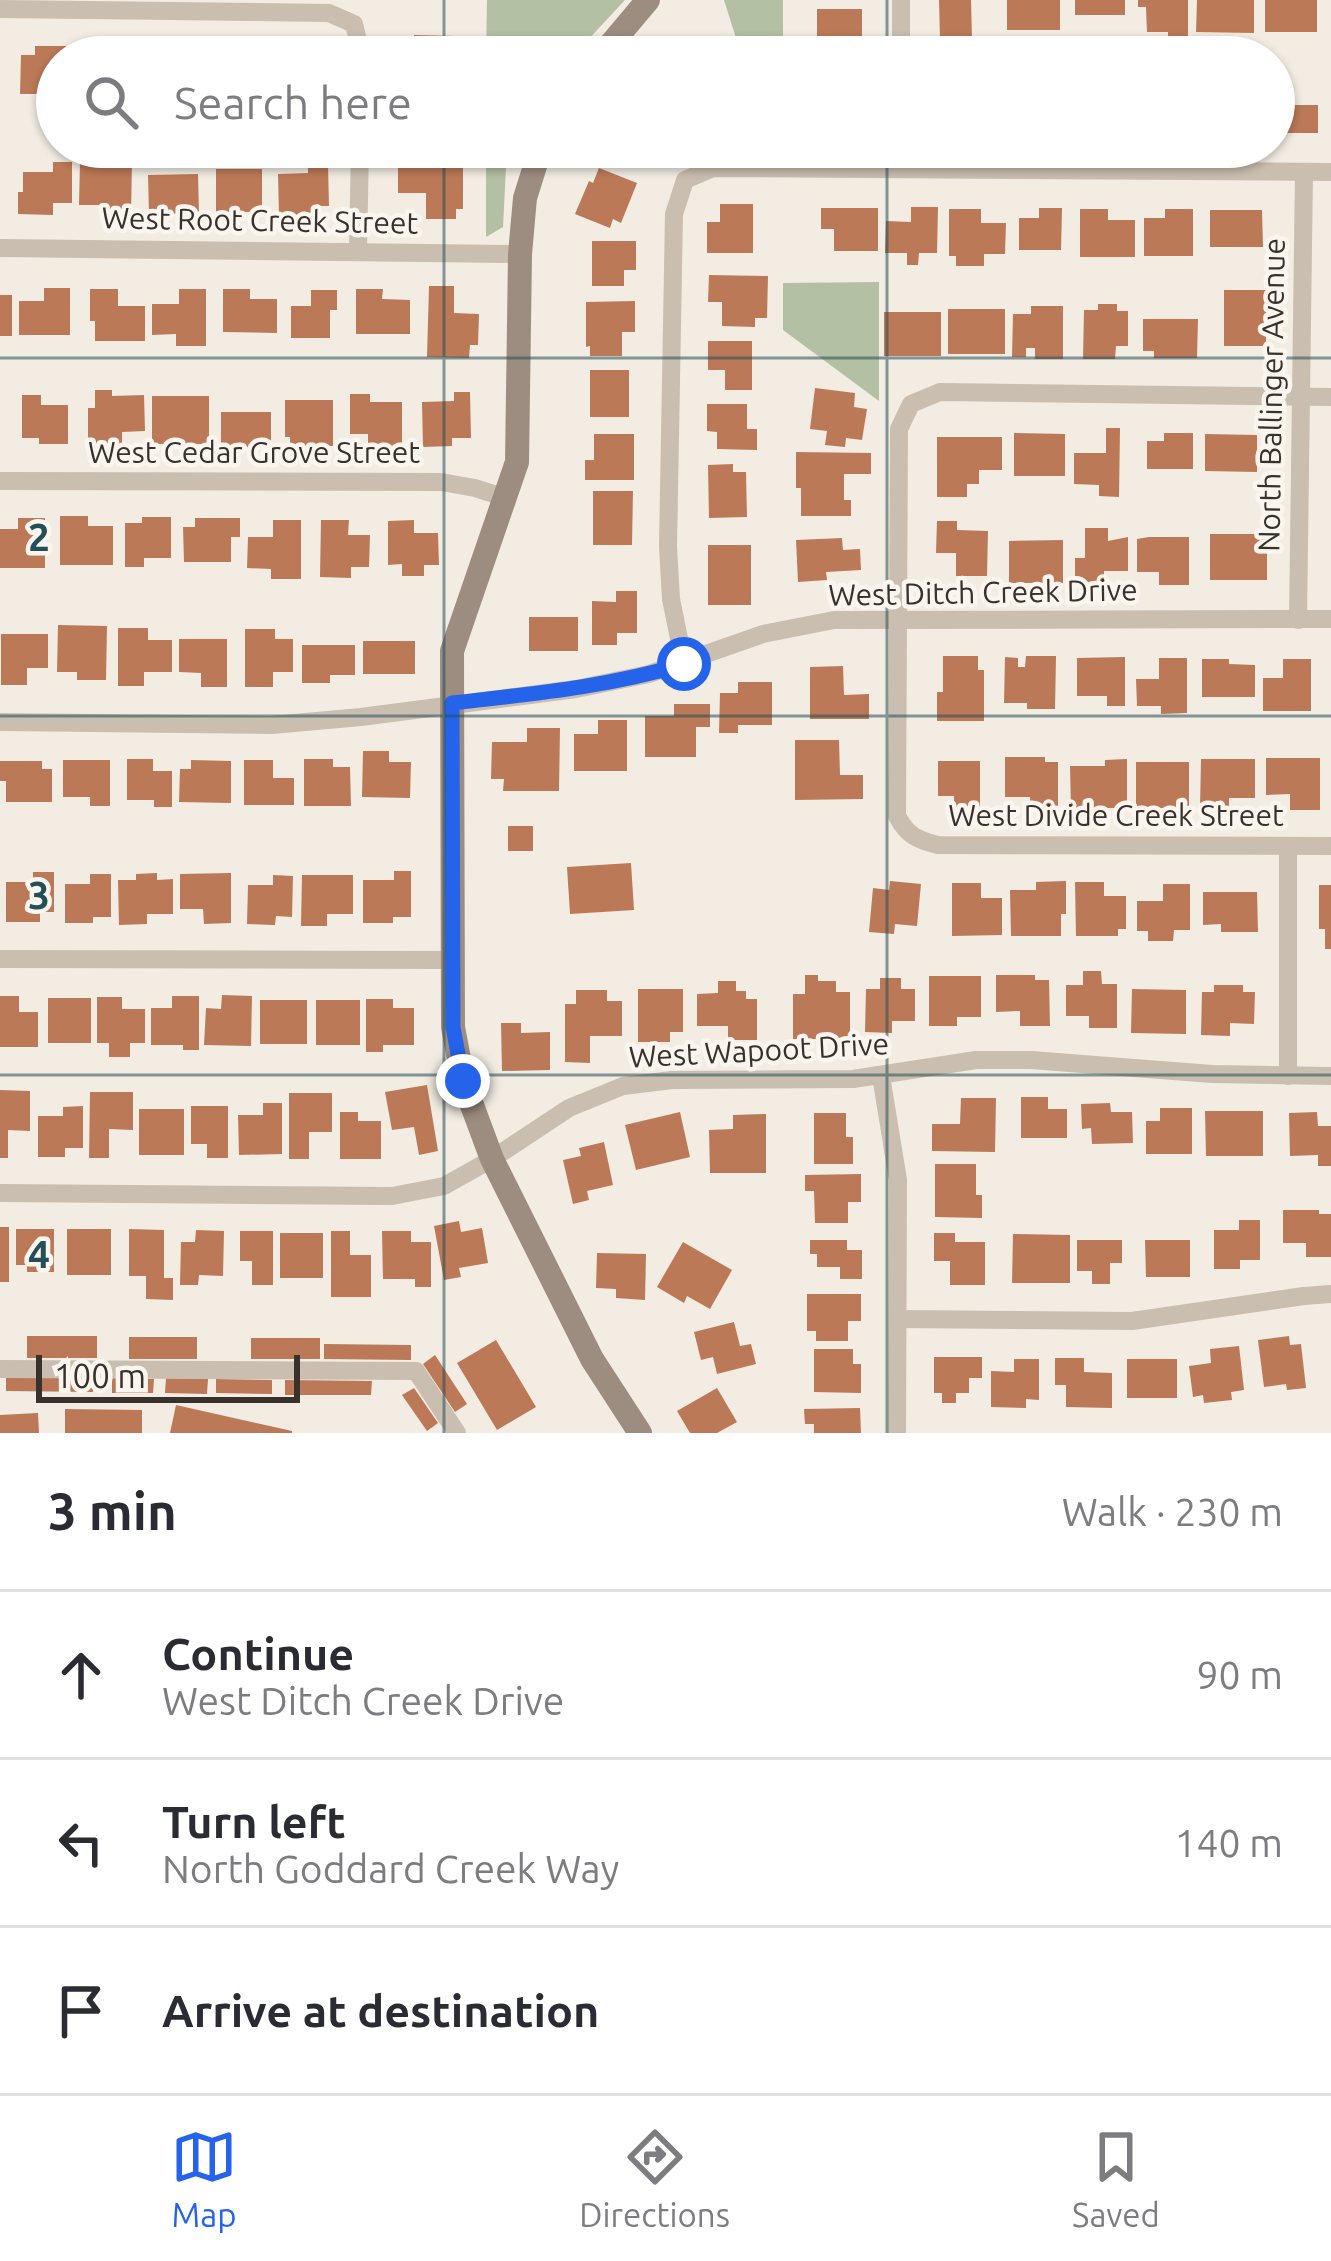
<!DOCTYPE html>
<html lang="en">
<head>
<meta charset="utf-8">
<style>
	body { margin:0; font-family:Ubuntu,sans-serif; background:#f2f2f3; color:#2b2b33 }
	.scale { position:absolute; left:36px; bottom:30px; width:264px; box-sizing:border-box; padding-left:12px; border:6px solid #39322c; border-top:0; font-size:33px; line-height:42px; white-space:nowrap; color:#39322c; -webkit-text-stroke:9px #faf6ef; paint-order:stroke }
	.stop { position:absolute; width:36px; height:36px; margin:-27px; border:9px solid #2563eb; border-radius:50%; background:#fff }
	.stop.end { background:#2563eb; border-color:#fff; box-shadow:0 3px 12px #0008 }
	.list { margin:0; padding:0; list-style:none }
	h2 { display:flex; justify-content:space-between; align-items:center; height:156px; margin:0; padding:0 48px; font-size:51px }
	h2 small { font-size:39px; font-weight:400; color:#7c7c81 }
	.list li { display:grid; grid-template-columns:78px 1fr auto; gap:36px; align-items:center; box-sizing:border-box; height:168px; padding:0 48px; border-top:3px solid #e1e1e2 }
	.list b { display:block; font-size:45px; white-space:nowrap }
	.list p { margin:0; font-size:39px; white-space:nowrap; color:#7c7c81 }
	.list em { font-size:39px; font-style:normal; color:#7c7c81 }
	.icon { flex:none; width:66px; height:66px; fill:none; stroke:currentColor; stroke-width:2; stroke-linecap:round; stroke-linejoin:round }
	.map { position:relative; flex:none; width:1331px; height:1433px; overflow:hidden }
	.search { position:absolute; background:#fff; box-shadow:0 3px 9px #0004; left:36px; right:36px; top:36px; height:132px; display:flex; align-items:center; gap:30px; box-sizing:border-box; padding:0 42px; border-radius:66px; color:#7c7c81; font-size:45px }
	.sheet { height:660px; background:#fff }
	nav { display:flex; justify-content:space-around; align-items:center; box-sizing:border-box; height:168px; border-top:3px solid #e1e1e2; background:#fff; font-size:33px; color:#7c7c81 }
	nav a { display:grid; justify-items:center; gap:6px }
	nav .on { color:#2563eb }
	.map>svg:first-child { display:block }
	.green { fill:#b4c0a3 }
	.building { fill:#bb7957 }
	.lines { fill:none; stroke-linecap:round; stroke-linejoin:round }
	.street { stroke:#c9beaf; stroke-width:18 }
	.secondary { stroke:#9d8d80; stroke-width:24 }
	.route { stroke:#2563eb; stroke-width:15 }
	.grid { fill:none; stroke:#254f57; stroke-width:3; stroke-opacity:0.55 }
	.labels { text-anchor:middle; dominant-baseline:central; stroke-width:9; stroke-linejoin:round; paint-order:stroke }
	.street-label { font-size:30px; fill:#39322c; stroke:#faf6ef }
	.grid-label { font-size:39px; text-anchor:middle; font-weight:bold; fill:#254f57; stroke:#faf6ef; stroke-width:9; stroke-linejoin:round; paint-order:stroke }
</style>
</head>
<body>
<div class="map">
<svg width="1331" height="1433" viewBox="0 0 1331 1433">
	<rect width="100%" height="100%" fill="#f2ece2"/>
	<g class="green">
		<path d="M487 0H625L572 57H486Z"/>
		<path d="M724 0H783V57H742Z"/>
		<path d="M486 147H514L506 167 503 227 486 237Z"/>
		<path d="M879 282V401L783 330V283Z"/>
	</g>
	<g class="building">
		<path d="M939 0H971L972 38 940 39Z"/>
		<rect x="1007" y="0" width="53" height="30"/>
		<rect x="1075" y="0" width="50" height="15"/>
		<path d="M1138 0H1188V39L1168 40V32H1147L1146 7H1138Z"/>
		<path d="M1197 0H1254V33L1196 32Z"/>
		<rect x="1265" y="0" width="52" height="32"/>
		<rect x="817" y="9" width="45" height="48"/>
		<path d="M414 35 456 36V57H414Z"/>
		<path d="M35 46H66V57H57V94H20L21 55H35Z"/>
		<rect x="1274" y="105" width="44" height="28"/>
		<path d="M80 161H132L131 216H101V205H79Z"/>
		<path d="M53 162H72V203H53V215L18 214V192H23V172H53Z"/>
		<path d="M328 165 329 206H314V215L279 216 278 174 308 173V166Z"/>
		<path d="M398 168H463V209H456V219H426V193H398Z"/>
		<path d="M599 168 637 183 621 223 613 219 610 228 575 214 589 181 593 183Z"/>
		<rect x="216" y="169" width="46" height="43"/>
		<path d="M198 174 199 213 149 214 148 175Z"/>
		<path d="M720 204H753V253H707V222H720Z"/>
		<path d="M911 207H938L937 253H919L918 265H907V253H885L886 221 911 222Z"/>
		<path d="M821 208H878V251H834V229H821Z"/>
		<path d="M1039 208H1062L1061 250H1019V218H1039Z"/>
		<path d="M949 209H981V223H1006L1005 254H984V266H956V256H949Z"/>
		<path d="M1080 209H1108V220H1135V257H1080Z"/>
		<path d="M1165 209H1193V256H1144V218H1165Z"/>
		<path d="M1210 210H1262L1263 247H1210Z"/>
		<path d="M592 241H636V270H624V286H592Z"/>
		<path d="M709 275 768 276 767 318H755V327L722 326V302H708Z"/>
		<path d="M429 286H454V313L479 314 478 345H470L469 358 427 357Z"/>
		<path d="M44 288H70V335H19V301H44Z"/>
		<path d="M90 289H118V306H145V341H95V321H90Z"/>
		<path d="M179 289H206V346H176V334L152 335V304H179Z"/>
		<path d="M223 289H250V299H277V333L223 332Z"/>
		<path d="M356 289H383L382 299 410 300V334H356Z"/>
		<path d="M311 290H337V310H330V338H291V306H311Z"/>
		<rect x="1224" y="290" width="42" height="56"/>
		<rect x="0" y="295" width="12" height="41"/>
		<path d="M635 301V332H622V356H590V346L586 347V302Z"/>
		<path d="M1098 304H1117V311H1128V346H1116L1115 359H1083L1084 310H1098Z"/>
		<path d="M1031 306H1063V359H1035V348H1026V357H1012L1013 314H1031Z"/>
		<rect x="948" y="309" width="57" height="45"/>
		<rect x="884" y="312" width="57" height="44"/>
		<path d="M1143 319H1198L1197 358H1154V351H1143Z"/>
		<path d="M708 341H752V390H725V370H708Z"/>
		<rect x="590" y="370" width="39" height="47"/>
		<path d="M815 388 855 393 854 407 867 409 862 440 846 438 845 447 825 445 827 431 810 429Z"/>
		<path d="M95 390H112V396L144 395 145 431 122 432V444L88 445V408H95Z"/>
		<path d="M454 392H470L471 438H452V446L423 447 422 402 454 401Z"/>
		<path d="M350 394H370V402H402V447H368V434H350Z"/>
		<path d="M22 395H41V405H68V444H39V438H22Z"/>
		<rect x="152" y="396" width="57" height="48"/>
		<path d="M285 400H333V446H290V437H285Z"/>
		<path d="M707 404H747V429H757V450L717 449V432L707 431Z"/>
		<rect x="221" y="412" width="50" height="35"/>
		<path d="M1106 428H1120L1119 497 1099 496V485L1074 484V453H1106Z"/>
		<path d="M1014 433 1065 434V476H1014Z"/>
		<path d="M1164 433H1193V469H1147V441H1164Z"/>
		<path d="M594 434H634V480H585V460H594Z"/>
		<path d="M1205 434 1257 435V472L1205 471Z"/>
		<path d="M937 437H1002V470H979V484H967V497H937Z"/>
		<path d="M796 452 871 453V474H844V500H851V516H801V488H796Z"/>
		<path d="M733 464V472H746L747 517 709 518 708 465Z"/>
		<path d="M593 491H633L632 545H593Z"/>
		<path d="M60 516H88V526H113V565H60Z"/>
		<path d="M142 517H171V558H144V567H125V523H142Z"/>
		<path d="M18 518H45V568H0V529H18Z"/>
		<path d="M195 518H240V537H231V562H184L183 527H195Z"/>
		<path d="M273 520H301V579H271V569L247 568 248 537H273Z"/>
		<path d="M321 520H349L348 535H370L369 567H351V578L320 577Z"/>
		<path d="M414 520V533H438L439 565H424V576H402V564L388 565V521Z"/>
		<path d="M937 521H957V530L988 531 987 576H956V553H936Z"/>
		<path d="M1085 528H1108V541L1128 537V571H1104V583H1075V558H1085Z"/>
		<rect x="1210" y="534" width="57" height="46"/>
		<path d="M1149 537H1189V585H1159V572H1137V539Z"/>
		<path d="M842 538 843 550 860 549 861 570 826 572 827 580 798 582 796 540Z"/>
		<path d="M1063 540V583H1009V541Z"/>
		<rect x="708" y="545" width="43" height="60"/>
		<path d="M616 591H637V633H617V645H592V601L616 602Z"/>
		<rect x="529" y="617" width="49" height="34"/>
		<path d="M58 625 107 626 106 680H77V672H57Z"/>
		<path d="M118 628H148V640H172V672H144V686H118Z"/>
		<path d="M245 629H275V639H293V672H273V687H245Z"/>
		<path d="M1 634H48V668H27V685H1Z"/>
		<path d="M179 639H227V687H201V673L179 672Z"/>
		<rect x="363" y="641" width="52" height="33"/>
		<path d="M302 645H355V675H330V683H302Z"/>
		<path d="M943 656H978V670H984V721H937V692H943Z"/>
		<path d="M1026 656H1056L1055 709H1027V703H1004L1005 657 1018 658V667H1025Z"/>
		<path d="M1125 657V706H1107V696H1077V658Z"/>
		<path d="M1159 658H1187V713L1161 714V706H1137L1136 679H1159Z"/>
		<path d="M1202 659H1229V664L1255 665V697H1202Z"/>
		<path d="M1283 659H1311V711H1263V678H1283Z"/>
		<path d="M843 666 844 695 869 694V719H810V667Z"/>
		<path d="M738 682H772V725H738V733H719L720 693H738Z"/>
		<path d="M674 704H710V727H696V757H645V716H674Z"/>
		<path d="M598 720H627V771H574V734H598Z"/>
		<path d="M527 728H560L559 791H503L504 779H491L492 742H527Z"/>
		<path d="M795 740H839L840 775H863V799L795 800Z"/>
		<path d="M363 751H389V762H411L410 798 362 797Z"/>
		<path d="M1005 757H1045V762H1058V809H1030V797H1005Z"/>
		<path d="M1266 758H1320V810H1290V794L1266 795Z"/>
		<path d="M127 759H153V771H172V807H154V800H127Z"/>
		<path d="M304 759H333V767H350L351 806H304Z"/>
		<path d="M1127 759V803H1118V808H1071L1070 766H1105V760Z"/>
		<path d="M1201 759H1255V798H1229V810L1200 809Z"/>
		<path d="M63 760H110V806H90V797H63Z"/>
		<path d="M191 760 231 761V803L179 802 180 769H191Z"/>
		<path d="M244 760H273V778H294V805H244Z"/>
		<path d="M0 761H42V769H52V802H6V781H0Z"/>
		<path d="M938 761H980V808H954V796H938Z"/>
		<rect x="1136" y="762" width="53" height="46"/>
		<rect x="508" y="826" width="25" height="25"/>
		<path d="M631 863 634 910 570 914 567 867Z"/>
		<path d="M394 871H411V917H393V923H363V880H394Z"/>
		<path d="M33 872H54V912H40V922H6V882H33Z"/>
		<path d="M157 873V880L173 879V914H147V924L119 925 118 880H136V874Z"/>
		<path d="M231 873V923L204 924 203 909H180V874Z"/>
		<path d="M90 874H111V917H93V923H65V884H90Z"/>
		<path d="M273 875 293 876 292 917 276 916 275 925 247 924 248 885H273Z"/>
		<path d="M302 875H353V914H327V926H301Z"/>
		<path d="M890 881 921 884 917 926 895 924 894 934 869 932 873 888 889 890Z"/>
		<path d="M1066 881V914H1061V936H1011L1010 890H1036V882Z"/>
		<path d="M1075 882H1104V896H1126V929H1118V936H1076Z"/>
		<path d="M952 883H981V898H1002V935L952 936Z"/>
		<path d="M1163 884H1190V930H1174L1173 941H1148V931H1137V901H1163Z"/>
		<path d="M1319 885H1331V949H1325V929H1319Z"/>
		<path d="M1203 892H1257L1258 932H1221V924L1203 925Z"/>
		<path d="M1083 971H1101L1102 984H1117V1028H1089V1016H1066V985H1083Z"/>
		<path d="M805 975H818V981H836V992H850V1039H793V994H805Z"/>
		<path d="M996 975H1035V980H1049L1050 1026H1020V1011L996 1012Z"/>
		<path d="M929 976H981V1017H957V1026H929Z"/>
		<path d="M880 978H901V989H915V1021H892V1033L865 1032 866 989H880Z"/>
		<path d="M718 981H736V991H746V999H757V1040H728V1026H697V994L718 993Z"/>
		<path d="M1214 985H1243V992H1255L1254 1024 1230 1023V1036L1201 1035 1202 992H1214Z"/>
		<path d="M638 989H683V1032H670V1042H638Z"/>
		<path d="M1132 989 1186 990V1034L1131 1033Z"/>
		<path d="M576 990H607V1001H622V1036H590V1063L565 1062V1004H576Z"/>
		<path d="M222 995 252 996 251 1046 204 1045 206 1008 221 1009Z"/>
		<path d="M0 996H19V1012H38V1047H0Z"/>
		<path d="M172 996H199V1050H183V1045H151V1008H172Z"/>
		<path d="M97 997H122V1009H145V1043H130V1057H109V1043H97Z"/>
		<rect x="48" y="998" width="43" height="45"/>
		<path d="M366 999H393V1008H414V1045H383V1052H366Z"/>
		<rect x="260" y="1000" width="47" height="44"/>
		<rect x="316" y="1000" width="44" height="45"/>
		<path d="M501 1023H521V1033L550 1032V1070L502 1071Z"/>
		<path d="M427 1085 438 1151 419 1155 414 1127 392 1130 385 1092Z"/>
		<path d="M0 1090 30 1091V1131L8 1130V1158H0Z"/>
		<path d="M90 1092H133V1130L109 1129V1158H89Z"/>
		<path d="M289 1093H332V1132H309V1159H289Z"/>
		<path d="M1021 1097H1048V1109H1067V1138H1021Z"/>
		<path d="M961 1098H996L995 1152 932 1151V1124H960Z"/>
		<path d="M263 1103H282V1154L239 1155 238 1115H263Z"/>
		<path d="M1110 1103 1111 1112H1132L1133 1143 1092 1144 1091 1128 1082 1129 1081 1104Z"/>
		<path d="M83 1106V1148H65V1157H38V1116H63V1107Z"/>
		<path d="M191 1106H228V1158H207V1144H191Z"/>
		<path d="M1160 1108H1192V1154H1146V1121H1160Z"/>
		<rect x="139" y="1109" width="45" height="46"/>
		<path d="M1205 1111H1263V1156H1206Z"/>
		<path d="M340 1112H358V1121H381V1159H340Z"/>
		<path d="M680 1112 690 1157 636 1170 625 1125Z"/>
		<path d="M1317 1112 1318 1126H1331V1166H1318V1155L1290 1156 1289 1113Z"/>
		<path d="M814 1113H846V1137H853V1164H814Z"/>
		<path d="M766 1114V1173H710L709 1130 733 1129V1115Z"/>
		<path d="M604 1142 613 1185 587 1191 589 1200 573 1204 563 1160 581 1156 579 1148Z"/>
		<path d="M935 1164H976V1195H982V1218L935 1217Z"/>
		<path d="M861 1174V1202H848V1223H815L814 1191H805V1175Z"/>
		<path d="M1283 1210H1319V1214H1331V1257H1306V1243H1283Z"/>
		<path d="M1239 1220H1260V1260H1240V1269H1214V1230H1239Z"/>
		<path d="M459 1221 461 1232 482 1228 488 1263 459 1268 461 1277 444 1280 434 1226Z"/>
		<rect x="0" y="1227" width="9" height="55"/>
		<path d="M16 1229H54V1272H27V1265H16Z"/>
		<rect x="67" y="1229" width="44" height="46"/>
		<path d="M129 1229 164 1230V1278H173V1300L146 1299V1276H129Z"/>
		<path d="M196 1230 224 1231 223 1276 199 1275 198 1285H180L181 1242H195Z"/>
		<path d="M240 1231H273V1285H252V1261H240Z"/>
		<path d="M331 1231H350V1255H371V1297H331Z"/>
		<path d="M382 1231H411V1242H431V1287H415V1279H383Z"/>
		<rect x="280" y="1233" width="43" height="45"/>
		<path d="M934 1233H955V1242H985V1285H950V1261H934Z"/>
		<path d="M1013 1234 1070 1235V1283H1012Z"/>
		<path d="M810 1240H847V1250H862V1279H840V1267H817V1254H810Z"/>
		<path d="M1077 1240H1122V1263H1110V1284H1092V1271H1077Z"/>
		<path d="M1145 1240H1190V1277H1146Z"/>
		<path d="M683 1242 732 1270 710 1309 687 1296 684 1303 657 1287Z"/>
		<path d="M597 1253 646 1254 645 1300 616 1298V1289L596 1288Z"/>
		<path d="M807 1294H861V1321H848V1341H816V1331H807Z"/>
		<path d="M734 1322 740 1346 751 1344 756 1364 717 1374 713 1357 701 1360 694 1332Z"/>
		<rect x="27" y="1336" width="70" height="22"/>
		<path d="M1289 1336 1290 1345 1301 1344 1306 1388 1287 1390 1286 1384 1264 1387 1258 1340Z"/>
		<rect x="129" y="1337" width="68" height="22"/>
		<rect x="251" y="1338" width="69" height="21"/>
		<path d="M496 1340 536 1407 497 1430 457 1363Z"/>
		<path d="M324 1344 411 1345V1360L324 1359Z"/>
		<path d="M1239 1346 1244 1390 1231 1392 1232 1400 1204 1403 1203 1395 1193 1397 1189 1366 1211 1363 1210 1349Z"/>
		<path d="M814 1349H853V1364H861V1393L814 1392Z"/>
		<path d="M435 1355 467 1404 455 1412 423 1364Z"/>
		<path d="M934 1357H982V1378H969V1393H956V1403H942V1393H934Z"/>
		<path d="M1055 1358H1084V1372L1112 1373V1408L1066 1407V1385H1055Z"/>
		<path d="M1014 1359H1039V1400L1026 1399V1408L991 1407V1371L1014 1372Z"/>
		<rect x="1127" y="1359" width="50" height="39"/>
		<path d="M6 1377 93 1378V1392L6 1391Z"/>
		<path d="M112 1378 154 1379 153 1393H112Z"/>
		<path d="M166 1378 208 1379 207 1394 165 1393Z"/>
		<path d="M216 1379 272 1380V1394L216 1393Z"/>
		<path d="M285 1380 372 1381 371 1395H285Z"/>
		<path d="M414 1388 438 1423 427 1431 402 1395Z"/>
		<path d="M717 1388 737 1422 717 1433H690L677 1411Z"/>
		<path d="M176 1405 292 1431V1433H170Z"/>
		<path d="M860 1408 861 1433H814V1424H805L804 1409Z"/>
		<path d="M65 1409 142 1410V1433H65Z"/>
		<path d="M38 1413 39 1433H0V1415Z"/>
	</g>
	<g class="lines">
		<g class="street">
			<path d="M0 9 329 13 354 24 362 57"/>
			<path d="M901 57V0"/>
			<path d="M0 248 520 254"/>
			<path d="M358 251 360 147"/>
			<path d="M1331 397 940 392 911 404 899 429 897 816C907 835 917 840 938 845L1331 846"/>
			<path d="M0 481 441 482 475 488 506 498"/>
			<path d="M1298 620 1304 172"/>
			<path d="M684 663 671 599 668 547 674 214 685 180 713 168 1331 172"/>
			<path d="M0 722 272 725 361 717 576 689 649 674 763 634 834 620 1331 619"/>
			<path d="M0 959 451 960"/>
			<path d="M881 1076 898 1180 897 1433"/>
			<path d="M1288 1076V846"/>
			<path d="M0 1193 392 1196 444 1186 492 1159 569 1108 623 1086 672 1080 853 1079 976 1060H1031L1212 1074 1331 1076"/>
			<path d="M898 1319 1132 1321 1304 1296 1331 1294"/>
			<path d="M0 1369 416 1371 457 1433"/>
		</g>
		<g class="secondary">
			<path d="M600 57 648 0"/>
			<path d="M541 147 525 198 520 254 517 462 452 651 453 1027 463 1081 492 1159 592 1359 640 1433"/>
		</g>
	</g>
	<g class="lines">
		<path class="route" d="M463 1081 453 1027 452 703C530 694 608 687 684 664"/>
	</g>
	<path class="grid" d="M444 0V57M887 0V57M444 147V1433M887 147V1433M0 358H1331M0 716H1331M0 1075H1331"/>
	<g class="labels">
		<g class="street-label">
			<text transform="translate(260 220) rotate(1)">West Root Creek Street</text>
			<text transform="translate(1271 395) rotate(-89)">North Ballinger Avenue</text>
			<text x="254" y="452">West Cedar Grove Street</text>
			<text transform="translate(983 592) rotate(-1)">West Ditch Creek Drive</text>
			<text x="1116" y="815">West Divide Creek Street</text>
			<text transform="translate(759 1050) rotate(-3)">West Wapoot Drive</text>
		</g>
	</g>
	<g class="grid-label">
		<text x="39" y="551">2</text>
		<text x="39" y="909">3</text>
		<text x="39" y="1268">4</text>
	</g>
</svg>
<div class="scale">100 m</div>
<div class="stop" style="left:684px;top:664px"></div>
<div class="stop end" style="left:463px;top:1081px"></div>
<div class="search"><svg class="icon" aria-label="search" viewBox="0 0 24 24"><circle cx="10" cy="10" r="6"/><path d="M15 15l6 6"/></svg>Search here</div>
</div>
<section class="sheet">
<h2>3 min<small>Walk · 230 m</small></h2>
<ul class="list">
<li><svg class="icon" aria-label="ahead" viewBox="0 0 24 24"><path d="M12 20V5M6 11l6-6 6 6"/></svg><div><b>Continue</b><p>West Ditch Creek Drive</p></div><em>90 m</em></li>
<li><svg class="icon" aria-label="left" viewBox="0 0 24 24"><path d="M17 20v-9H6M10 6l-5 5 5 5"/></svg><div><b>Turn left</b><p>North Goddard Creek Way</p></div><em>140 m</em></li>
<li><svg class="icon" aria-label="arrive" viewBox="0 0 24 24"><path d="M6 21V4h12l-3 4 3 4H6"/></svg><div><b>Arrive at destination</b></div></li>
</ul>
</section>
<nav>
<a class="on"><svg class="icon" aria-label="map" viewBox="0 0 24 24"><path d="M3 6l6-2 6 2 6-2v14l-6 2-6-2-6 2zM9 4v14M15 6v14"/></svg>Map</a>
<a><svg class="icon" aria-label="directions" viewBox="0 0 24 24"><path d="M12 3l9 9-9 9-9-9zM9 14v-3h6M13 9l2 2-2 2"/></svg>Directions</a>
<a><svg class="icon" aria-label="saved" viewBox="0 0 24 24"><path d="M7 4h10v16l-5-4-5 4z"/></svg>Saved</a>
</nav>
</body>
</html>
